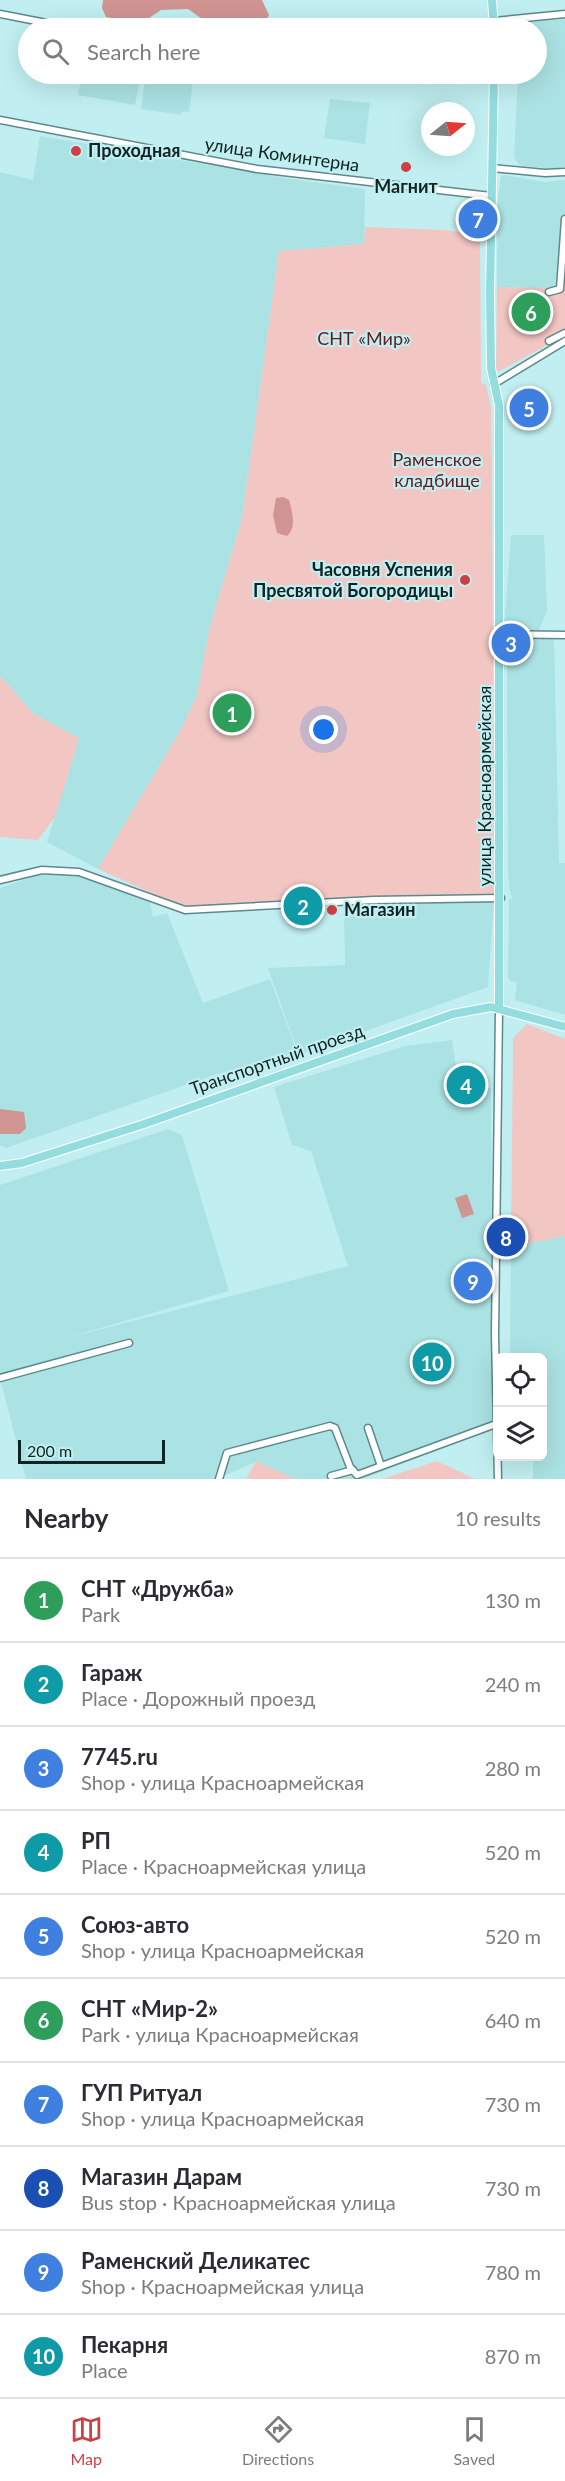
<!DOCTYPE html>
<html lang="en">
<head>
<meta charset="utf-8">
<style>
	body { margin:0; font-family:Lato,sans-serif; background:#f2f2f3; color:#2b2b33 }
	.controls { position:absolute; right:18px; bottom:18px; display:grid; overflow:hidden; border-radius:9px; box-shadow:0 6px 24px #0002 }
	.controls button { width:54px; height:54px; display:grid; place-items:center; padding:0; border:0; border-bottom:2px solid #e1e1e2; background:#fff; color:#2b2b33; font:30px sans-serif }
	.compass { position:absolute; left:421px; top:102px; width:54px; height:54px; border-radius:50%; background:#fff; box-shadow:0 6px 24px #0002; rotate:73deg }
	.scale { position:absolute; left:18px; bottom:15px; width:147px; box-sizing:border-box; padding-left:6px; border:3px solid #112323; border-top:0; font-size:16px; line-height:21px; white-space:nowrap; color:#112323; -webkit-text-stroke:4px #c1eff1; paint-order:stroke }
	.you { position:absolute; left:324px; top:730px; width:21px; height:21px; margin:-15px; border:4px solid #fff; border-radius:50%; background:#1a73e8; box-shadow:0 0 0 9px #1a73e833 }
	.badge { display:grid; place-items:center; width:39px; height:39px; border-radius:50%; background:#ce3f45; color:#fff; font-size:20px; font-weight:700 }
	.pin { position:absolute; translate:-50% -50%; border:3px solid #fff; box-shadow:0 2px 6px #0006 }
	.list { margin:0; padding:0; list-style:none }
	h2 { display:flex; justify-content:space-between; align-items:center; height:78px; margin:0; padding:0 24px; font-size:26px }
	h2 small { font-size:20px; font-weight:400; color:#7c7c81 }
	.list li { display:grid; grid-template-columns:39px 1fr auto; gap:18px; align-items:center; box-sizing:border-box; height:84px; padding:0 24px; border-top:2px solid #e1e1e2 }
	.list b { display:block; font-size:22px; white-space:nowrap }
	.list p { margin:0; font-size:20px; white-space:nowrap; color:#7c7c81 }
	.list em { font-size:20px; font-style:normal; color:#7c7c81 }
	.icon { flex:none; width:33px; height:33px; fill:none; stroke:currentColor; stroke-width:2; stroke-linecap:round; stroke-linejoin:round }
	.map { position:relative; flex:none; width:565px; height:1479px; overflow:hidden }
	.search { position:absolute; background:#fff; box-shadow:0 6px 24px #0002; left:18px; right:18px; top:18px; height:66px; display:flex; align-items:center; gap:15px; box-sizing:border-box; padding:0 21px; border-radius:33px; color:#7c7c81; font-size:22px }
	.sheet { height:918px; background:#fff }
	nav { display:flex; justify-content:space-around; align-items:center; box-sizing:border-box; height:84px; border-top:2px solid #e1e1e2; background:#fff; font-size:16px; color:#7c7c81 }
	nav a { display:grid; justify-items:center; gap:3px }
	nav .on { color:#ce3f45 }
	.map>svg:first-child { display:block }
</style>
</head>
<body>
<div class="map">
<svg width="565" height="1479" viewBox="0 0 565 1479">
	<rect width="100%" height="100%" fill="#c1eff1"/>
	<g fill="#abe2e3">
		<path d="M 565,19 L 565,167 L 552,169 L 519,165 L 514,157 L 518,74 L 536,74 L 536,28 L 520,28 L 520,23 Z"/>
		<path d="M 82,74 L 141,74 L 135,105 L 78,95 Z"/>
		<path d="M 146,74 L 194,74 L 189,112 L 183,111 L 181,115 L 141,109 Z"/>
		<path d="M 330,99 L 370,103 L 365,144 L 324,138 Z"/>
		<path d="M 40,136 L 284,178 L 365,189 L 364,244 L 279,251 L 242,518 L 209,630 L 197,696 L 180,731 L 98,869 L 47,842 L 79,738 L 34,714 L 0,676 L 0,172 L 33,180 Z"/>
		<path d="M 504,175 L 546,182 L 565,180 L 565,216 L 557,288 L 497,287 L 498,198 L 501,176 Z"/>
		<path d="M 511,535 L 544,535 L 547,611 L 538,632 L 504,631 Z"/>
		<path d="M 507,637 L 554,637 L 559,863 L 565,863 L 565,1015 L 515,1000 L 517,982 L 510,981 L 508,977 L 509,899 L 513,899 L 510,893 L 508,873 Z"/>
		<path d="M 47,872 L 97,878 L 150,901 L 153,917 L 167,913 L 203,1003 L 270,979 L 298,1054 L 217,1074 L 6,1148 L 0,1145 L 0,888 Z"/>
		<path d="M 494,901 L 488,987 L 299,1055 L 268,968 L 345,965 L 344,913 L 353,912 L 352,902 Z"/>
		<path d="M 452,1040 L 460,1092 L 491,1088 L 493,1429 L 363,1479 L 293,1479 L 256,1462 L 216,1479 L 26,1479 L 0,1378 L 0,1185 L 168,1129 L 182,1135 L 229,1291 L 66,1338 L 348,1266 L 311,1151 L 292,1145 L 274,1087 L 405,1046 Z"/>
		<path d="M 565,1236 L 565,1479 L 533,1479 L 533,1457 L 542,1456 L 542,1358 L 510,1357 L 511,1247 Z"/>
	</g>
	<g fill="#f1c6c3">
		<path d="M 565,216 L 565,335 L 496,373 L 497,287 L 557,288 L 561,218 Z"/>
		<path d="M 365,227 L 444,230 L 480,235 L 481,383 L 486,385 L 491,407 L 495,895 L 283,900 L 183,907 L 98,869 L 180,731 L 197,696 L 209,630 L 242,518 L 279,251 L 364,244 Z"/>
		<path d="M 0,676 L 34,714 L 79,738 L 55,817 L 38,840 L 0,837 Z"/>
		<path d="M 527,1024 L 565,1039 L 565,1236 L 511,1247 L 513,1038 Z"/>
		<path d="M 256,1461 L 295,1479 L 246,1479 Z"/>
		<path d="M 437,1461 L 475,1479 L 382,1479 Z"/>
	</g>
	<g fill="#d09592">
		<path d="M 103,0 L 262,0 L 269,15 L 265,23 L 205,21 L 188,9 L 161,10 L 140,24 L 106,17 L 102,8 Z"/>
		<path d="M 283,497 L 289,500 C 292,511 297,528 287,536 L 277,533 L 273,515 L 276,498 Z"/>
		<path d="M 0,1109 L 24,1112 L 26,1128 L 20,1134 L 0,1134 Z"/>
		<path d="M 467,1194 L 474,1214 L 462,1218 L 455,1198 Z"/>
	</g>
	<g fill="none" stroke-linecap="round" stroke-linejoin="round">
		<defs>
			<g id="minor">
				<path d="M 0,14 L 72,28"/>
				<path d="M 494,21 L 565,14"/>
				<path d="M 0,120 L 257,169 L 491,196"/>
				<path d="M 492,168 L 545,173 L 565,172"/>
				<path d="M 549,292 L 560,289 L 565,219"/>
				<path d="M 549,341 L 565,333"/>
				<path d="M 494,384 L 565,341"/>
				<path d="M 499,634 L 565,635"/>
				<path d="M 0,880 L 42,870 L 79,872 L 185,910 L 374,900 L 501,898"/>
				<path d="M 0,1378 L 129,1343"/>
				<path d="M 368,1428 L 381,1466"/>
				<path d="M 331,1476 L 353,1470"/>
				<path d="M 219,1479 L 227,1453 L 330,1426 L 335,1428 L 350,1467 L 357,1475 L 496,1424"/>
				<path d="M 498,1479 L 495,1334 L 499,1009"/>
			</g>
			<g id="major">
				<path d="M 492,0 L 494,28"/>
				<path d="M 494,74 L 490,293 L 491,368 L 499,405 L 499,1009"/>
				<path d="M 0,1166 L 22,1163 L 144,1124 L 453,1014 L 491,1007 L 565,1027"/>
			</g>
		</defs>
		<use href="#minor" stroke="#5d898a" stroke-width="9"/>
		<use href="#major" stroke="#fff" stroke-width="10"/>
		<use href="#minor" stroke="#fff" stroke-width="6"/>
		<use href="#major" stroke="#94dddf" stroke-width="8"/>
	</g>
	<g fill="#ce3f45" stroke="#c1eff1" stroke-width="2">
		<circle cx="76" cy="151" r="6"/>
		<circle cx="406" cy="167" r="6"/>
		<circle cx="465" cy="580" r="6"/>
		<circle cx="332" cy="910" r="6"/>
	</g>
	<g text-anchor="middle" stroke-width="4.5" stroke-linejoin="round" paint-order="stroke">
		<g font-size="18" font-weight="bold" fill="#112323" stroke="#c1eff1" text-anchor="start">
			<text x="88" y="157">Проходная</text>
			<text x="406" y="193" text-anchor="middle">Магнит</text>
			<text x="453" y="576" text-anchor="end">Часовня Успения<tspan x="453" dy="21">Пресвятой Богородицы</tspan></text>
			<text x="344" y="916">Магазин</text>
		</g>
		<g font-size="18" fill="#112323" stroke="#c1eff1">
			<text transform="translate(282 155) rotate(8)" y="6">улица Коминтерна</text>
			<text transform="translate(485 786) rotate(-90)" y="6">улица Красноармейская</text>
			<text transform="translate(277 1060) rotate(-19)" y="6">Транспортный проезд</text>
		</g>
		<g font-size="18" fill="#621c1f" stroke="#c1eff1">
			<text x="364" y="345">СНТ «Мир»</text>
			<text x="437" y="466">Раменское<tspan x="437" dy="21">кладбище</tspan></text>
		</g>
	</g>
</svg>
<div class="controls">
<button><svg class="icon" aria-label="locate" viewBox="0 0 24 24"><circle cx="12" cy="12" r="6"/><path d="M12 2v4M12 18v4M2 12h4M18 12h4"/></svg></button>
<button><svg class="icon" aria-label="layers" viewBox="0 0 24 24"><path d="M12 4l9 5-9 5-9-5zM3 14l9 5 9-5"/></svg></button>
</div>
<svg class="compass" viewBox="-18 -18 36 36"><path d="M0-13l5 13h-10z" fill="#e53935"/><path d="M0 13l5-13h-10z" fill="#7c7c81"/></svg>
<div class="scale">200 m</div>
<div class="you"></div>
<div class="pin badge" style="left:232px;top:713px;background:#2e9e5b">1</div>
<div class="pin badge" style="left:303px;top:906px;background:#0f9aa8">2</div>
<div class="pin badge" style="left:511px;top:643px;background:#3f7fe0">3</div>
<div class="pin badge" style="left:466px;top:1085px;background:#0f9aa8">4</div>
<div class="pin badge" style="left:529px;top:408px;background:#3f7fe0">5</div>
<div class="pin badge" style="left:531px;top:312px;background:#2e9e5b">6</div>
<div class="pin badge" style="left:478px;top:219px;background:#3f7fe0">7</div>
<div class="pin badge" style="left:506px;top:1237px;background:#1a4fb4">8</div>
<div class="pin badge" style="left:473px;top:1281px;background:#3f7fe0">9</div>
<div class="pin badge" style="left:432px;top:1362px;background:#0f9aa8">10</div>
<div class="search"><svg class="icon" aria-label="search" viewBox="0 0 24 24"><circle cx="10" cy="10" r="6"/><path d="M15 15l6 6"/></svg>Search here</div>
</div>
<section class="sheet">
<h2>Nearby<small>10 results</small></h2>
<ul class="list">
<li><span class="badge" style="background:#2e9e5b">1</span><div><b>СНТ «Дружба»</b><p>Park</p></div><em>130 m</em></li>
<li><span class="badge" style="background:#0f9aa8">2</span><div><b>Гараж</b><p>Place · Дорожный проезд</p></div><em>240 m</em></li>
<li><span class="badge" style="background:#3f7fe0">3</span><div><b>7745.ru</b><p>Shop · улица Красноармейская</p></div><em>280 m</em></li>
<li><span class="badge" style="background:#0f9aa8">4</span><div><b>РП</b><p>Place · Красноармейская улица</p></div><em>520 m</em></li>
<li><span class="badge" style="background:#3f7fe0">5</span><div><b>Союз-авто</b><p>Shop · улица Красноармейская</p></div><em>520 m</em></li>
<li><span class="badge" style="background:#2e9e5b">6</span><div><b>СНТ «Мир-2»</b><p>Park · улица Красноармейская</p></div><em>640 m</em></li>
<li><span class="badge" style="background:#3f7fe0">7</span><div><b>ГУП Ритуал</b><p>Shop · улица Красноармейская</p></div><em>730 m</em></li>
<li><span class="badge" style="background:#1a4fb4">8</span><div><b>Магазин Дарам</b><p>Bus stop · Красноармейская улица</p></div><em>730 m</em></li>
<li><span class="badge" style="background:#3f7fe0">9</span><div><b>Раменский Деликатес</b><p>Shop · Красноармейская улица</p></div><em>780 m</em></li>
<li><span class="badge" style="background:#0f9aa8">10</span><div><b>Пекарня</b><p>Place</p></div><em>870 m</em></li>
</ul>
</section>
<nav>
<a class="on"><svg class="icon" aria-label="map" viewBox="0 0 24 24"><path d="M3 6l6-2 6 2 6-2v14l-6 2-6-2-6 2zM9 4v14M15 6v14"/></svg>Map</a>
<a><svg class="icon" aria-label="directions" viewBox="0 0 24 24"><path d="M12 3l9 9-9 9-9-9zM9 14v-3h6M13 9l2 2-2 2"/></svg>Directions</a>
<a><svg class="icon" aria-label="saved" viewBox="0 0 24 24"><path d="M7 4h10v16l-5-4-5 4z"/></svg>Saved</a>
</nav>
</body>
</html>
